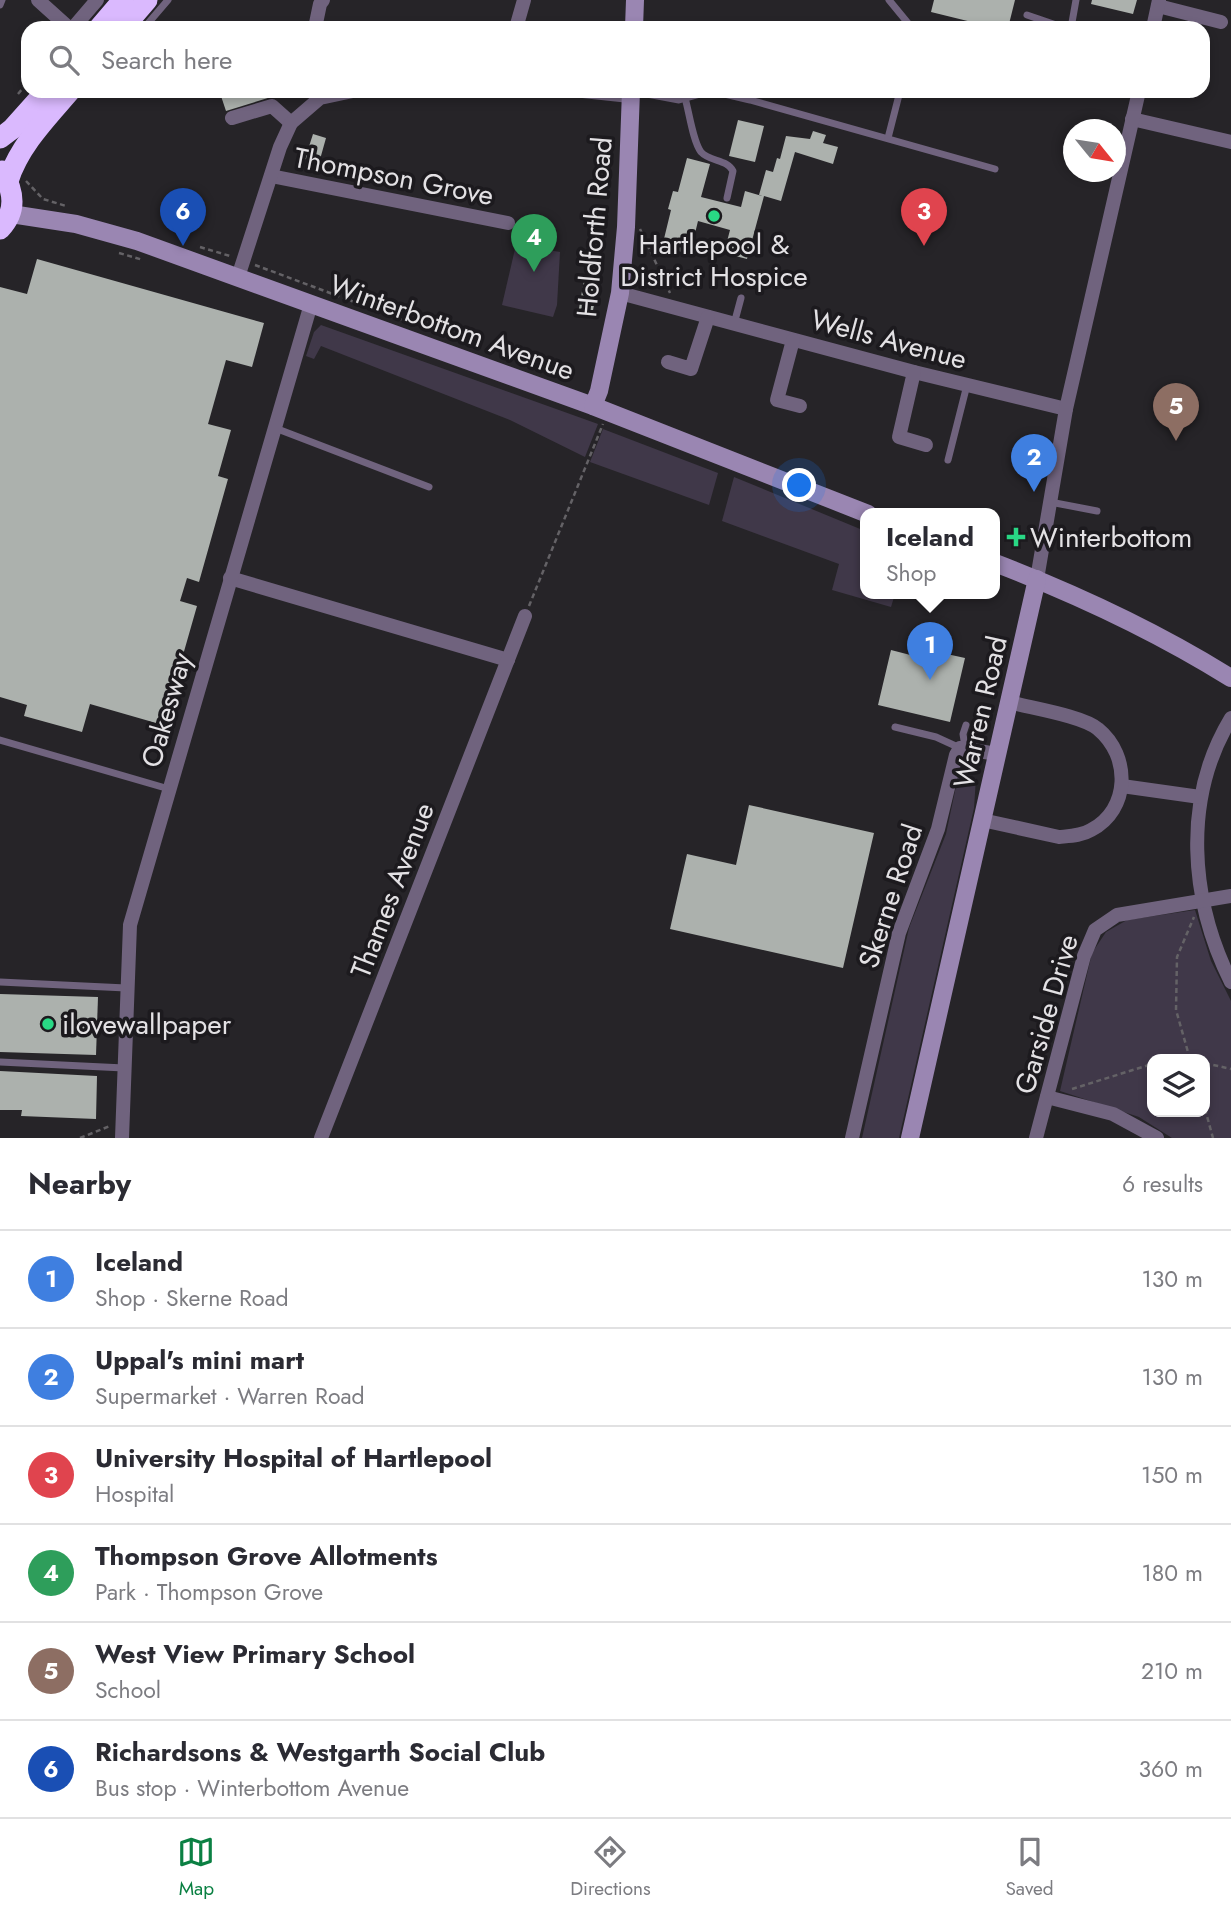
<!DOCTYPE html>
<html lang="en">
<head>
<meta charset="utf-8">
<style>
	body { margin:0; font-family:Jost,sans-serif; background:#f7f7f7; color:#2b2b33 }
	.controls { position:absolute; right:21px; bottom:21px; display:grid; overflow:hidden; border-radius:14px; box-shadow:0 4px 10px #0003 }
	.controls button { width:63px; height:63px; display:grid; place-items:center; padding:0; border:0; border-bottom:2px solid #e1e1e2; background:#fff; color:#2b2b33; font:35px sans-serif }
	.compass { position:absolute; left:1063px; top:119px; width:63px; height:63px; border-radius:50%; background:#fff; box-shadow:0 4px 10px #0003; rotate:120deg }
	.you { position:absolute; left:800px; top:486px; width:24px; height:24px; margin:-18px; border:5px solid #fff; border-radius:50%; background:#1a73e8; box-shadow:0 0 0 10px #1a73e833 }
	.badge { display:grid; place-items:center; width:46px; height:46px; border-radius:50%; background:#0b8043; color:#fff; font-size:23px; font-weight:700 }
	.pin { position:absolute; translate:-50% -58px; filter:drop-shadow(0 2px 4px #0008) }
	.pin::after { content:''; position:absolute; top:37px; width:24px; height:21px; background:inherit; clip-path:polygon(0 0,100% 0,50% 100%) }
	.popup { position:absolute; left:860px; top:508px; width:140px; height:91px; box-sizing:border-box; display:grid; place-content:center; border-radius:14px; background:#fff; filter:drop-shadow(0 2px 5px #0005); font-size:23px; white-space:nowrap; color:#7c7c81 }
	.popup b { font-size:26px; color:#2b2b33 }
	.popup::after { content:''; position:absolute; left:50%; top:100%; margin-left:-14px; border:14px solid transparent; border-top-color:#fff }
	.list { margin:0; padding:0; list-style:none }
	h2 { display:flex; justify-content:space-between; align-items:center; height:91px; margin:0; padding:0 28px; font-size:30px }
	h2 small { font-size:23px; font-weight:400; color:#7c7c81 }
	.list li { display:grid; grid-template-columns:46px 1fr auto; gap:21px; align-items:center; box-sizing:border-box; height:98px; padding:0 28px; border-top:2px solid #e1e1e2 }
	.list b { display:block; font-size:26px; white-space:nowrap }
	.list p { margin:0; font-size:23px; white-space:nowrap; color:#7c7c81 }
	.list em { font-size:23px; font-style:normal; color:#7c7c81 }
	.icon { flex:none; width:38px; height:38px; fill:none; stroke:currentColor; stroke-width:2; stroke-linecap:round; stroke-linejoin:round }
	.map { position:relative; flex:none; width:1231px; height:1138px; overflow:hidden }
	.search { position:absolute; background:#fff; box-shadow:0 4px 10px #0003; left:21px; right:21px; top:21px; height:77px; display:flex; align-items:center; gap:18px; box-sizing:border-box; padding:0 24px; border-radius:21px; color:#7c7c81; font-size:26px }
	.sheet { height:679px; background:#fff }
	nav { display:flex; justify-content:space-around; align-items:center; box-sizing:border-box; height:98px; border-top:2px solid #e1e1e2; background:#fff; font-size:19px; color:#7c7c81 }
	nav a { display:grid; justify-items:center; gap:4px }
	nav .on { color:#0b8043 }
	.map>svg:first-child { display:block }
</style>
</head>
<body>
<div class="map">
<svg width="1231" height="1138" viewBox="0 0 1231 1138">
	<rect width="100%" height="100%" fill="#262428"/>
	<g fill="#403849" fill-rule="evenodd">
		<path d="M 518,245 L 560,252 L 557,305 L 553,317 L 502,305 L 515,249 Z"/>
		<path d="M 321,325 L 598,424 L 585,457 L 510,420 L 321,346 L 314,359 L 306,356 L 314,332 Z"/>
		<path d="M 603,429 L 718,473 L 709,505 L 590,462 Z"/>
		<path d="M 734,477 L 865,531 L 865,594 L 895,594 L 891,607 L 832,590 L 839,564 L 722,521 Z"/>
		<path d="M 958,777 L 976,778 L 974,808 L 899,1138 L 862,1138 L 909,928 L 946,834 Z"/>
		<path d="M 1195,910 L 1211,961 L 1231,1001 L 1231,1138 L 1172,1138 L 1139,1117 L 1060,1091 L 1092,953 L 1106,932 L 1127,920 ZM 1152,1059 L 1205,1059 L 1205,1112 L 1152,1112 Z"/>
	</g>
	<g fill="#acb1ad">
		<path d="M 934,0 L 1015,0 L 1008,28 L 996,28 L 931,12 Z"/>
		<path d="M 1092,0 L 1137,0 L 1133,14 L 1091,4 Z"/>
		<path d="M 237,91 L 284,91 L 284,93 L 226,111 L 221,96 Z"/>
		<path d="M 738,120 L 764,126 L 755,162 L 729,156 Z"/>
		<path d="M 813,131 L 826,135 L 823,143 L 838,147 L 833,164 L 795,152 L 781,201 L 764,196 L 747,259 L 724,253 L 730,230 L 698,221 L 690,254 L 662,247 L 671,210 L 668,209 L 673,191 L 678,192 L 687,158 L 710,164 L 701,197 L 741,207 L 745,191 L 762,196 L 759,195 L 766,170 L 773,172 L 777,158 L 780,159 L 786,136 L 810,139 Z"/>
		<path d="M 313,134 L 326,138 L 319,163 L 305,159 Z"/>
		<path d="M 37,259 L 264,323 L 252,367 L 226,360 L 208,424 L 231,430 L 218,476 L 228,479 L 199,582 L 187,578 L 180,601 L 197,606 L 163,725 L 90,704 L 82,732 L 24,716 L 27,705 L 0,697 L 0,287 L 27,294 Z"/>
		<path d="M 584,280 L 598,283 L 592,316 L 578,314 Z"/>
		<path d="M 924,649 L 965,658 L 950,722 L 878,705 L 891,650 L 922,658 Z"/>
		<path d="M 749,805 L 874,833 L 843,968 L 670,929 L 687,854 L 736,865 Z"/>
		<path d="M 0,994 L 98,997 L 96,1055 L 0,1052 Z"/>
		<path d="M 0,1071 L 97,1076 L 96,1119 L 21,1116 L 22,1110 L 0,1110 Z"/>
	</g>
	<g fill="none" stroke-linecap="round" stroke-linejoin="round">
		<g stroke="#646266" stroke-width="2.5" stroke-dasharray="5 3.5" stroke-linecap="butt">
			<path d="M 18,94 L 28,82"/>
			<path d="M 26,181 L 43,199 L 66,206"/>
			<path d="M 640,229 L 670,293"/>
			<path d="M 200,247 L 230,256"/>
			<path d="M 119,253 L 143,260"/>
			<path d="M 255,265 L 416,325"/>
			<path d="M 529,606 L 603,424"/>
			<path d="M 1190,1059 L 1176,1010 L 1177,957 L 1194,917"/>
			<path d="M 1205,1063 L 1231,1069"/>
			<path d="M 1072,1089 L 1152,1064"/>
			<path d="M 1205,1109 L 1213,1138"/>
			<path d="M 80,1138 L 110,1126"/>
		</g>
		<g stroke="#70637e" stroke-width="7">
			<path d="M 889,0 L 912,28"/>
			<path d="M 0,5 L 2,0"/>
			<path d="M 1027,15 L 1065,28"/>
			<path d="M 144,28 L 168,0"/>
			<path d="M 1071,28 L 1076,0"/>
			<path d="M 631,91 L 679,100 L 711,91"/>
			<path d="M 712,91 L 750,100 L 995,169"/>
			<path d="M 685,98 C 689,111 693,142 701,152 C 710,162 727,159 733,171 L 727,198"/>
			<path d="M 888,138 L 900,91"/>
			<path d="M 734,324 L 741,298"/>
			<path d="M 275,428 L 429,487"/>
			<path d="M 948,460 L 967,385"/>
			<path d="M 1050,502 L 1097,511"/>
			<path d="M 895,727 L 936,737 L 960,748"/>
			<path d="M 0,740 L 169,789"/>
			<path d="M 965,747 L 963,734 L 966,725"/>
			<path d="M 0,982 L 126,988"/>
			<path d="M 0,1062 L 124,1068"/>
		</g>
		<g stroke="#70637e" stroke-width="14">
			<path d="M 38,0 L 69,28"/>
			<path d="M 1158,6 L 1221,22"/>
			<path d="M 73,28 L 97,0"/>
			<path d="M 315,28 L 320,4 L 323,0"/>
			<path d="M 516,28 L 524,0"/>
			<path d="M 1153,28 L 1159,0"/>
			<path d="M 583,91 L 630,96"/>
			<path d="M 232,118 L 272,106 L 291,123"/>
			<path d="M 1132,119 L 1231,142"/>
			<path d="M 271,176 L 508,223"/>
			<path d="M 238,277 L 280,147 L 291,123 L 320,98 L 353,91"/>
			<path d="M 620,293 L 914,372 L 1066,409"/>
			<path d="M 793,340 L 777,400 L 800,406"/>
			<path d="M 668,362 L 691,369 L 708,317"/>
			<path d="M 914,372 L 899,437 L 926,445"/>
			<path d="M 230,578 L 508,660"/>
			<path d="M 1037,579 L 1066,409 L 1139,91"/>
			<path d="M 1231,718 C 1182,799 1190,900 1231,982"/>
			<path d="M 1122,786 L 1200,797"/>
			<path d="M 982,820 L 1059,837 C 1070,836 1081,836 1091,830 C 1130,810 1131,756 1098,729 C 1083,716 1031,708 1009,702"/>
			<path d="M 1047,1097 L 1113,1114 L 1157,1138"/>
			<path d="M 122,1138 L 130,925 L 311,304"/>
			<path d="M 321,1138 L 525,616"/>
			<path d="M 852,1138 L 899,933 L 938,829 L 956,755 L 960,748 L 997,754"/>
			<path d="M 1036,1138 L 1084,956 L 1095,930 L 1117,915 L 1231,896"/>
		</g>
		<g stroke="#9a86b2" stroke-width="18">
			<path d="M 634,28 L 635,0"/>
			<path d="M 11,214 L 76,224 L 137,241 L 593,406 L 868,514"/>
			<path d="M 593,406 L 599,391 L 620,293 L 626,227 L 631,91"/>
			<path d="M 995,563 C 1076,594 1157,632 1231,678"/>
			<path d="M 910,1138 L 1037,579"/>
		</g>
		<g stroke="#dab9fe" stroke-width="21">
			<path d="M 99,28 L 123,0"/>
			<path d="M 123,28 L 147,0"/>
			<path d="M 0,138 L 12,129 L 46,91"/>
			<path d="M 8,181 C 19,146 46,119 70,91"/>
			<path d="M 0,229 C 17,211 14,191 2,171"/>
		</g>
	</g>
	<g fill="#29d885" stroke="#1c1a1e" stroke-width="2.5">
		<circle cx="714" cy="216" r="7"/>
		<path d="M1012.5 526.5h7v7h7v7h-7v7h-7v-7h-7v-7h7z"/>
		<circle cx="48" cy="1024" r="7"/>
	</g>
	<g text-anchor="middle" stroke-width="7" stroke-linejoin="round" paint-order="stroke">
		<g font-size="28" fill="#e3e1e4" stroke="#1c1a1e">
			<text transform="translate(394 176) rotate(11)" y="10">Thompson Grove</text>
			<text transform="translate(594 227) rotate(-85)" y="10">Holdforth Road</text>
			<text transform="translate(452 327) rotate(20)" y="10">Winterbottom Avenue</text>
			<text transform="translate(889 339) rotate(15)" y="10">Wells Avenue</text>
			<text transform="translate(166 710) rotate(-74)" y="10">Oakesway</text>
			<text transform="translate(980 712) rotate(-77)" y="10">Warren Road</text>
			<text transform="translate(392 890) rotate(-69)" y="10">Thames Avenue</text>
			<text transform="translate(890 896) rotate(-72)" y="10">Skerne Road</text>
			<text transform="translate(1046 1014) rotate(-74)" y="10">Garside Drive</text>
		</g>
		<g font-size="28" fill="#e3e1e4" stroke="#1c1a1e" text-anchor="start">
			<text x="714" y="254" text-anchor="middle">Hartlepool &amp;<tspan x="714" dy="32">District Hospice</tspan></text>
			<text x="1030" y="547">Winterbottom</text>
			<text x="62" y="1034">ilovewallpaper</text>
		</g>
	</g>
</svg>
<div class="controls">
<button><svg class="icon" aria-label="layers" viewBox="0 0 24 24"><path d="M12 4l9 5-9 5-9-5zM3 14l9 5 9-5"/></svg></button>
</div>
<svg class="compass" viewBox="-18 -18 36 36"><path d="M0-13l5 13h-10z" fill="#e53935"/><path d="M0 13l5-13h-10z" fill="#7c7c81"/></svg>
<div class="you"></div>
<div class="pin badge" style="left:930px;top:680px;background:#3f7fe0">1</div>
<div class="popup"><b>Iceland</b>Shop</div>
<div class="pin badge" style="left:1034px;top:492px;background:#3f7fe0">2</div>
<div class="pin badge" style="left:924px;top:246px;background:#e0444e">3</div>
<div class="pin badge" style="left:534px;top:272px;background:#2e9e5b">4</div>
<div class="pin badge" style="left:1176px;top:441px;background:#8d6e63">5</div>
<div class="pin badge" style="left:183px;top:246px;background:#1a4fb4">6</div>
<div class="search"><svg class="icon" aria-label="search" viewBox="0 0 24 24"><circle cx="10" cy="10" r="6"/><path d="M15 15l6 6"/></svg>Search here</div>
</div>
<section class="sheet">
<h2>Nearby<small>6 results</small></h2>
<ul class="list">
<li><span class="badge" style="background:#3f7fe0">1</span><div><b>Iceland</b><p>Shop · Skerne Road</p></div><em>130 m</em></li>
<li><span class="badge" style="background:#3f7fe0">2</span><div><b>Uppal's mini mart</b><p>Supermarket · Warren Road</p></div><em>130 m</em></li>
<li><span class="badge" style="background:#e0444e">3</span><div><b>University Hospital of Hartlepool</b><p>Hospital</p></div><em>150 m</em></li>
<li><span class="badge" style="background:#2e9e5b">4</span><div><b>Thompson Grove Allotments</b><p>Park · Thompson Grove</p></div><em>180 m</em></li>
<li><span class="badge" style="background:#8d6e63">5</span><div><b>West View Primary School</b><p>School</p></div><em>210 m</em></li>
<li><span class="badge" style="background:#1a4fb4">6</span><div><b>Richardsons &amp; Westgarth Social Club</b><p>Bus stop · Winterbottom Avenue</p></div><em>360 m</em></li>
</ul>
</section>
<nav>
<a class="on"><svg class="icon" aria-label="map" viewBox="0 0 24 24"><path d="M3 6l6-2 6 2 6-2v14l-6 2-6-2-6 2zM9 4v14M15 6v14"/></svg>Map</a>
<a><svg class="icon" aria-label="directions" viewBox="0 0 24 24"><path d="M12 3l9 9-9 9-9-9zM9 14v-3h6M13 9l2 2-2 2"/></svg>Directions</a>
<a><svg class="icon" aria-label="saved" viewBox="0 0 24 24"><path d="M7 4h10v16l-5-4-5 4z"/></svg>Saved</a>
</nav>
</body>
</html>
